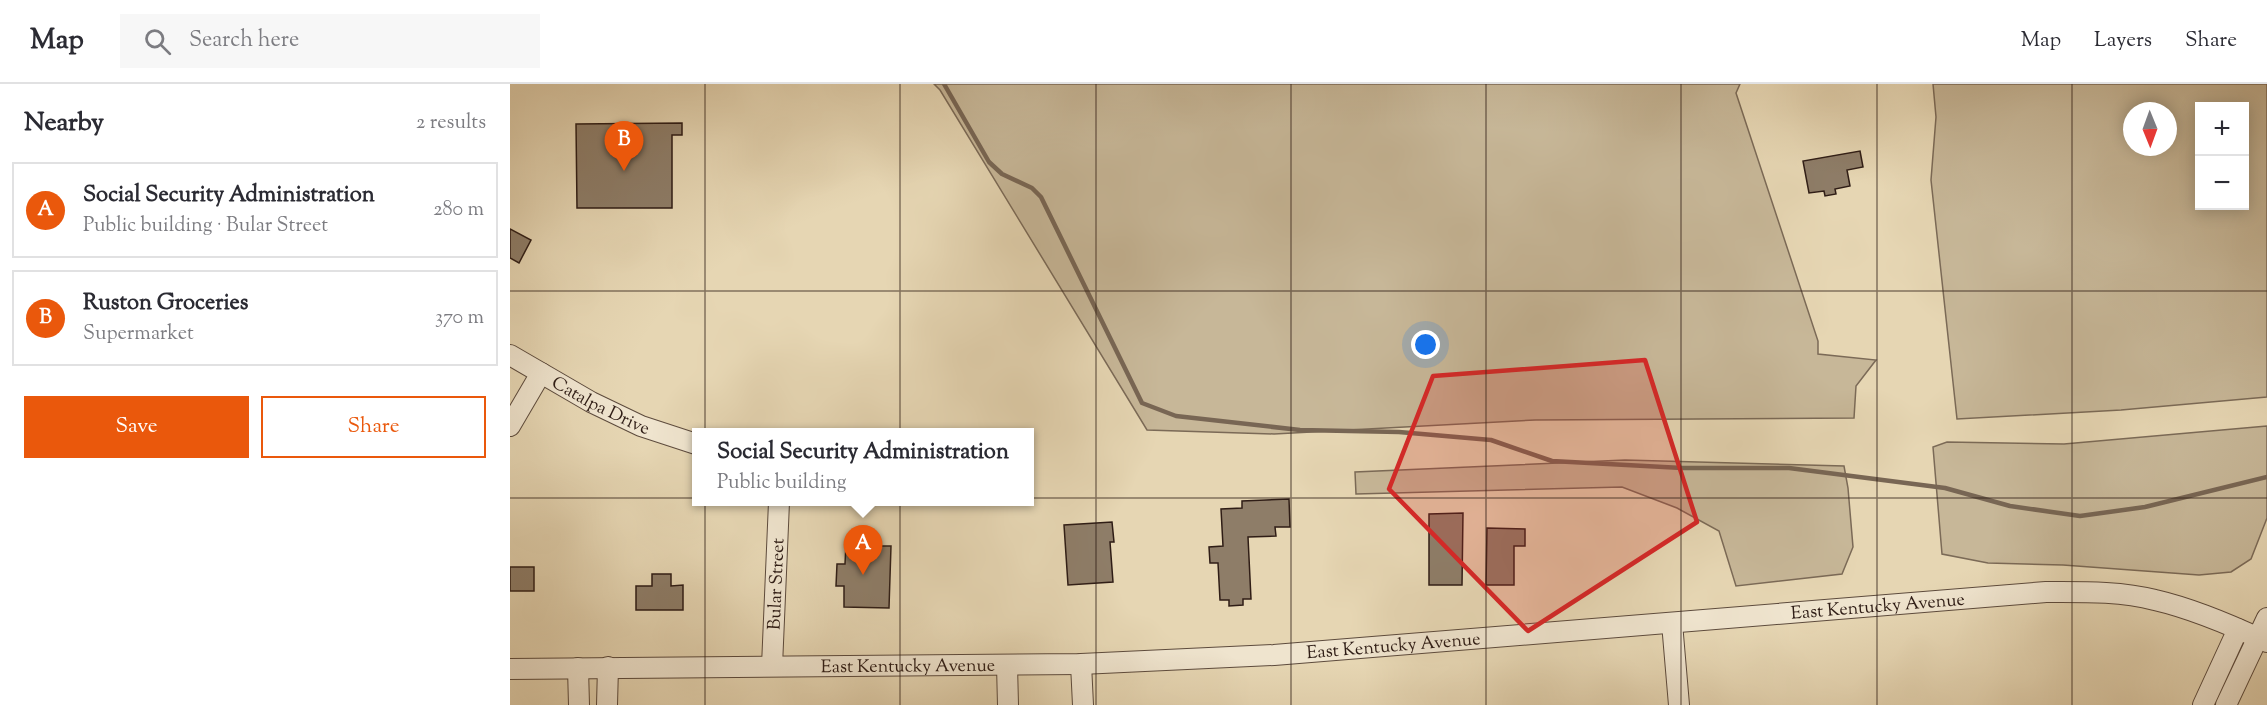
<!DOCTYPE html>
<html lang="en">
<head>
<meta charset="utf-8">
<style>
	body { margin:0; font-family:"Sorts Mill Goudy",serif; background:#f7f7f7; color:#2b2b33 }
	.controls { position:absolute; right:18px; top:18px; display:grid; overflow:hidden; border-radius:0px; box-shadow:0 3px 15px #0003 }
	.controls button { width:54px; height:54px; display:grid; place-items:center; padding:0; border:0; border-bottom:2px solid #e1e1e2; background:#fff; color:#2b2b33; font:30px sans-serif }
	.compass { position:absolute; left:1613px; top:18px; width:54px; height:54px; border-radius:50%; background:#fff; box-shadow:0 3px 15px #0003; rotate:179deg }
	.you { position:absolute; left:916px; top:261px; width:21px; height:21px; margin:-15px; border:4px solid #fff; border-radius:50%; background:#1a73e8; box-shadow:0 0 0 9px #1a73e833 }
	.badge { display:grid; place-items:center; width:39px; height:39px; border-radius:50%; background:#ea580c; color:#fff; font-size:20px; font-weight:700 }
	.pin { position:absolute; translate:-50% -50px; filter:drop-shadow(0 2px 3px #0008) }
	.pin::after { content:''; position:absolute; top:32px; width:21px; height:18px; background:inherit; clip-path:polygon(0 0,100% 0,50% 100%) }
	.popup { position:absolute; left:182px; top:344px; width:342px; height:78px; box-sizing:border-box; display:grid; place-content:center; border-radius:0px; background:#fff; filter:drop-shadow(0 2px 4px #0005); font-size:20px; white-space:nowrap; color:#7c7c81 }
	.popup b { font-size:22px; color:#2b2b33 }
	.popup::after { content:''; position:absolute; left:50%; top:100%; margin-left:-12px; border:12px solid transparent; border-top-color:#fff }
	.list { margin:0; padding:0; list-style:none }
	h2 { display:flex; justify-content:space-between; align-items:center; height:78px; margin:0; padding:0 24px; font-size:26px }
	h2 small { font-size:20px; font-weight:400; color:#7c7c81 }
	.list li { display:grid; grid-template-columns:39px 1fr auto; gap:18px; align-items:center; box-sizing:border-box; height:96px; margin:0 12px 12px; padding:0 12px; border:2px solid #e1e1e2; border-radius:0px }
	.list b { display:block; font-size:22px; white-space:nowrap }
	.list p { margin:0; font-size:20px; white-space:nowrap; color:#7c7c81 }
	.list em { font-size:20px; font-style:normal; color:#7c7c81 }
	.actions { display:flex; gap:12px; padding:18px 24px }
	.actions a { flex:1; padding:14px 0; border:2px solid #ea580c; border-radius:0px; text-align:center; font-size:21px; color:#ea580c }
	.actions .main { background:#ea580c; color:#fff }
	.icon { flex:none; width:33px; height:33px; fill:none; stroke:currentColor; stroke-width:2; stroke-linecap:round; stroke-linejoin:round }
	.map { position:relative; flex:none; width:1757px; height:621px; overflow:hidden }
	header { display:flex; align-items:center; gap:36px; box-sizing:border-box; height:84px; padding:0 30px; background:#fff; border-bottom:2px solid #e1e1e2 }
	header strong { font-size:28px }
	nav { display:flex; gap:33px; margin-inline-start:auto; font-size:21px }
	.search { width:420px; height:54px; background:#f7f7f7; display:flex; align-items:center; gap:15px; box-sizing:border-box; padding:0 21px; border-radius:0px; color:#7c7c81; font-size:22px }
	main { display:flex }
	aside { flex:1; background:#fff }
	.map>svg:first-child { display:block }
</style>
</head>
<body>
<header>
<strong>Map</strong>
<div class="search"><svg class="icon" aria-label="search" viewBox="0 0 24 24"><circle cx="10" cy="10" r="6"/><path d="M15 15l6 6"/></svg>Search here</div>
<nav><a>Map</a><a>Layers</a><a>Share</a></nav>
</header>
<main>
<aside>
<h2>Nearby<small>2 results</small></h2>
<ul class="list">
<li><span class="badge">A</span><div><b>Social Security Administration</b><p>Public building · Bular Street</p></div><em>280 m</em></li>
<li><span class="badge">B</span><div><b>Ruston Groceries</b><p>Supermarket</p></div><em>370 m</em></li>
</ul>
<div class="actions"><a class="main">Save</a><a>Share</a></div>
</aside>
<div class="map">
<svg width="1757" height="621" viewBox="0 0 1757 621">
	<rect width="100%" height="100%" fill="#e6d6b3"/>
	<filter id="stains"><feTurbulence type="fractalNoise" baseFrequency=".00333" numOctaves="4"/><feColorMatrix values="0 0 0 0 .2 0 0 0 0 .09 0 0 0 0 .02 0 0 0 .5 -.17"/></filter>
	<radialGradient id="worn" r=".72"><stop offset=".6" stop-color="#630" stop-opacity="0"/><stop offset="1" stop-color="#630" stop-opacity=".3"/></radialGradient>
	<g fill="#c7b798" stroke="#7b6a57" stroke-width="1.5" fill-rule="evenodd">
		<path d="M 424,0 L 1230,0 L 1226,9 L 1308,257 L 1308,270 L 1366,276 L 1346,302 L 1344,334 L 1025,336 L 764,350 L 637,346 L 430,6 Z"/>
		<path d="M 1423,0 L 1757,0 L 1757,313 L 1611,326 L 1447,335 L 1421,96 L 1426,33 ZM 1734,22 L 1734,122 L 1690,122 L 1690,22 ZM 1622,27 L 1658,27 L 1658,63 L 1622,63 Z"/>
		<path d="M 1757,342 L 1757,434 L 1741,475 L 1721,488 L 1689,491 L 1553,481 L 1478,479 L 1432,470 L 1423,363 L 1437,358 L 1554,360 Z"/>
		<path d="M 1115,376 L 1334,382 L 1338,404 L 1343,463 L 1332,490 L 1226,502 L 1209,447 L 1167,424 L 1112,403 L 846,410 L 845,388 Z"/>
	</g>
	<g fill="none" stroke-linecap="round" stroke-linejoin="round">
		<path stroke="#786654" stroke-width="4.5" d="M 434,0 L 479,78 L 492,90 L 522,104 L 531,113 L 632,319 L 666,332 L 790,346 L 889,348 L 981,356 L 1042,377 L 1172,384 L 1279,384 L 1435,404 L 1500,422 L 1570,432 L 1635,423 L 1757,393"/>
	</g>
	<g fill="#8e7d68" stroke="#2f1d16" stroke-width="1.5">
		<path d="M 172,39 L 172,51 L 162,51 L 162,124 L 67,124 L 66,40 Z"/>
		<path d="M 1350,67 L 1353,83 L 1337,86 L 1340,102 L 1325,105 L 1326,110 L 1315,112 L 1314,107 L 1299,109 L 1293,77 Z"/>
		<path d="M 0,145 L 21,156 L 9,179 L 0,174 Z"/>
		<path d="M 779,415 L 780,443 L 765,443 L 766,452 L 738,453 L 741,515 L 733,515 L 733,521 L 719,522 L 719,516 L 710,516 L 708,479 L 700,479 L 699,463 L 713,462 L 711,425 L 732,424 L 732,417 Z"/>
		<path d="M 953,429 L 952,501 L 919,501 L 919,430 Z"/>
		<path d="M 602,438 L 604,458 L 600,458 L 603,498 L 558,501 L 554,441 Z"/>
		<path d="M 977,444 L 1015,445 L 1015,462 L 1004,462 L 1004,501 L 976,501 Z"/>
		<path d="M 348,455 L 369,456 L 369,462 L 381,462 L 379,524 L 334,523 L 334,502 L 326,502 L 327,480 L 335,480 L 336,460 L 348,461 Z"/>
		<rect x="0" y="483" width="24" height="24"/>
		<path d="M 142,490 L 161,490 L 161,502 L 173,501 L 173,526 L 126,526 L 126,502 L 142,502 Z"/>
	</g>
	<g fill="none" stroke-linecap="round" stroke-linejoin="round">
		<defs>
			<g id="minor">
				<path id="s1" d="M 0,271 L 81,318 L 131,342 L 186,360"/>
				<path d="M 0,342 L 31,289"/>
				<path d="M 1162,539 L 1169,621"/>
				<path d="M 571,580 L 573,621"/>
				<path d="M 497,581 L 498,621"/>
				<path id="s2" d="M 262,582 L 269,418"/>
				<path d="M 68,584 L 69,621"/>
				<path id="s3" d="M 0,585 L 571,580 L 764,571 L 1536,508 C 1572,508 1610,507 1645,516 C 1684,525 1721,541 1757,558"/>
				<path d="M 97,621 L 98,583"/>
				<path d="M 1693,621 L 1728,545"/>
				<path d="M 1716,621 L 1757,534"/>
			</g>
		</defs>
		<use href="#minor" stroke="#5d4b3d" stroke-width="22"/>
		<use href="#minor" stroke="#efe4ce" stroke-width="20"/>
	</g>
	<path fill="#d62828" fill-opacity="0.2" stroke="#d62828" stroke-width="4.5" stroke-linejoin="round" d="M 1135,276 L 1187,438 L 1018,547 L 879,405 L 923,292 Z"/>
	<path fill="none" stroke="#2f1d16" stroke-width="1.5" stroke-opacity="0.55" d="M 195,0 L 195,621M 390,0 L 390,621M 586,0 L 586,621M 781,0 L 781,621M 976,0 L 976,621M 1171,0 L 1171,621M 1367,0 L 1367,621M 1562,0 L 1562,621M 0,207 L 1757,207M 0,414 L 1757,414"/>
	<g text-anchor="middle" stroke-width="5" stroke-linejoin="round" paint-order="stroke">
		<g font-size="18" fill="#2f1d16" stroke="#efe4ce">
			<text dy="6" stroke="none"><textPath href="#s1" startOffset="104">Catalpa Drive</textPath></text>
			<text dy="6" stroke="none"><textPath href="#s2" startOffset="82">Bular Street</textPath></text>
			<text dy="6" stroke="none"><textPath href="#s3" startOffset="1370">East Kentucky Avenue</textPath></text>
			<text dy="6" stroke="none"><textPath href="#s3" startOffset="884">East Kentucky Avenue</textPath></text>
			<text dy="6" stroke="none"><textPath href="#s3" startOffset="398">East Kentucky Avenue</textPath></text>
		</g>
	</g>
	<rect width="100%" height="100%" filter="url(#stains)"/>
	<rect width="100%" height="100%" fill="url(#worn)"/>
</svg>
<div class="controls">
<button>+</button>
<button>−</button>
</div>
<svg class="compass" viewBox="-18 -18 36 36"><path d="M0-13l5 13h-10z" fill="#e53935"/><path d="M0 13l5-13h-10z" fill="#7c7c81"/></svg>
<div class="you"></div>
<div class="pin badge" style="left:353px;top:491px">A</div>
<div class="popup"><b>Social Security Administration</b>Public building</div>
<div class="pin badge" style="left:114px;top:87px">B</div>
</div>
</main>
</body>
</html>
